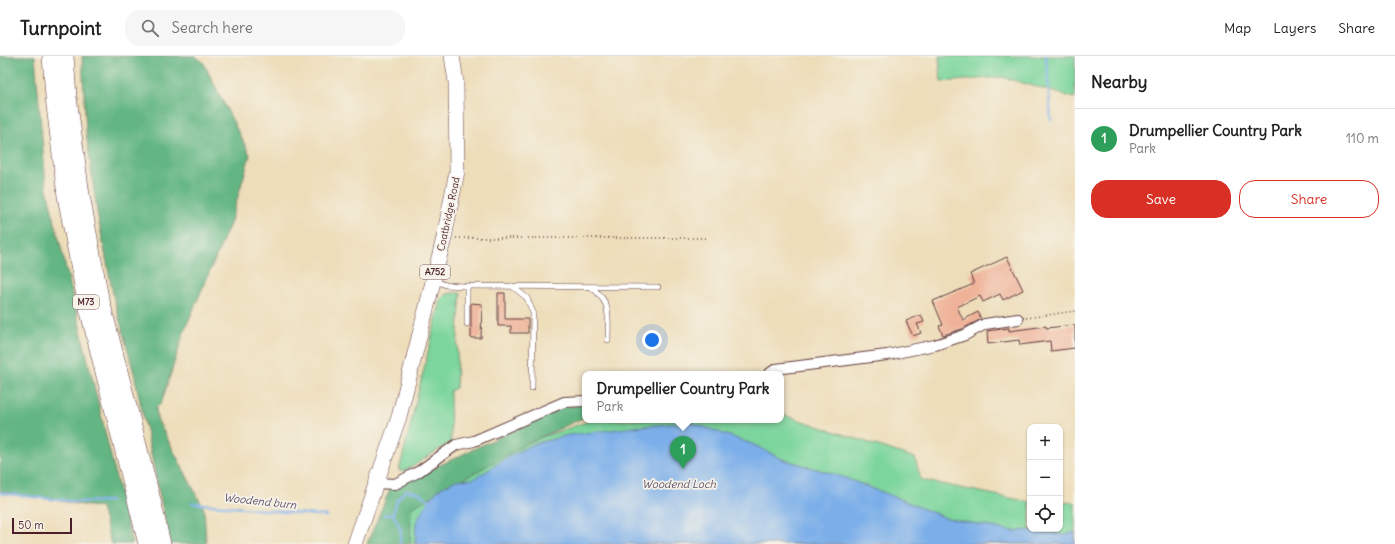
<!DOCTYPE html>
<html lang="en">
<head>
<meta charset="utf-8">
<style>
	body { margin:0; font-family:Delius,sans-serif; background:#f6f6f6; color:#222 }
	.controls { position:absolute; right:12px; bottom:12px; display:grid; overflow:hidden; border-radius:8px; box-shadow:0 1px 3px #0004 }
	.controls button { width:36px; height:36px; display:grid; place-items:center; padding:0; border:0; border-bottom:1px solid #e0e0e0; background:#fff; color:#222; font:20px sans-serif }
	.scale { position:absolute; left:12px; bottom:10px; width:60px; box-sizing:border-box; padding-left:4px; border:2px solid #4a1f2b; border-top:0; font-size:11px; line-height:14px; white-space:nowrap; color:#4a1f2b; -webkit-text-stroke:3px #f7f3e8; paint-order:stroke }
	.you { position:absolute; left:652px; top:284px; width:14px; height:14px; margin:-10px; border:3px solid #fff; border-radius:50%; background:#1a73e8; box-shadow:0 0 0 6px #1a73e833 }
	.badge { display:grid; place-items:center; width:26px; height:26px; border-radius:50%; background:#d93025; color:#fff; font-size:13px; font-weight:700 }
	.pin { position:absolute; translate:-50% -33px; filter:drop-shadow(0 1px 2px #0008) }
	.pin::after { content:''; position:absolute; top:21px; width:14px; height:12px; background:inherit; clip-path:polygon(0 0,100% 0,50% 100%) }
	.popup { position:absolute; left:582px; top:315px; width:202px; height:52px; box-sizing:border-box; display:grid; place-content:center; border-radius:8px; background:#fff; filter:drop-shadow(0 1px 3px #0005); font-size:13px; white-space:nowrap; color:#767676 }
	.popup b { font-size:15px; color:#222 }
	.popup::after { content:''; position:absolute; left:50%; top:100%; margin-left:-8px; border:8px solid transparent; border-top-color:#fff }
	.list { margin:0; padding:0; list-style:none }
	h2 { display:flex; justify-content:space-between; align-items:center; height:52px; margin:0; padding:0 16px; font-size:17px }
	h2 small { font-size:13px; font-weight:400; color:#767676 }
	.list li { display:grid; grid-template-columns:26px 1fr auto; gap:12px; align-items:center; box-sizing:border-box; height:60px; padding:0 16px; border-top:1px solid #e0e0e0 }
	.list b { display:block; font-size:15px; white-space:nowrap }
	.list p { margin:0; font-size:13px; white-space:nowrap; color:#767676 }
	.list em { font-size:13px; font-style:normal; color:#767676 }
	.actions { display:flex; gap:8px; padding:12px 16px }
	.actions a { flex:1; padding:9px 0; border:1px solid #d93025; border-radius:16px; text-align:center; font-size:14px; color:#d93025 }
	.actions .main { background:#d93025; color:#fff }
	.icon { flex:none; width:22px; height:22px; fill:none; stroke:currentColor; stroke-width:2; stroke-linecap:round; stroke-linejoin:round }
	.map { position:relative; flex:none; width:1075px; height:488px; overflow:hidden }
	header { display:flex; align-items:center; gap:24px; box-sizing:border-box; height:56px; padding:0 20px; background:#fff; border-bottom:1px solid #e0e0e0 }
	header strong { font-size:19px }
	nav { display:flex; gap:22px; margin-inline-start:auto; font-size:14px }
	.search { width:280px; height:36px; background:#f6f6f6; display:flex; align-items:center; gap:10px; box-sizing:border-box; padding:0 14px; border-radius:16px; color:#767676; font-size:15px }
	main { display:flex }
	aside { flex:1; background:#fff }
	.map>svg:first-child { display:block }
</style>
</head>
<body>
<header>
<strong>Turnpoint</strong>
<div class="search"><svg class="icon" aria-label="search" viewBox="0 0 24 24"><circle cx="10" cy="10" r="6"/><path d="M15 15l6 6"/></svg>Search here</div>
<nav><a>Map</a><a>Layers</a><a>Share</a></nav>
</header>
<main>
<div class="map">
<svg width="1075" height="488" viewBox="0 0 1075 488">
	<rect width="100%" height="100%" fill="#f7f3e8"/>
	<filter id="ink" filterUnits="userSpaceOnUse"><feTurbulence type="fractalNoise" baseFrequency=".025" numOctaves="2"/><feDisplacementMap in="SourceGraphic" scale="8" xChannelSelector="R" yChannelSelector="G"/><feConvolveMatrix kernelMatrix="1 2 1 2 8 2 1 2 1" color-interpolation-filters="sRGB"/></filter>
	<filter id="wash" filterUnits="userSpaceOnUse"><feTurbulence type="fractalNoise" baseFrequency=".012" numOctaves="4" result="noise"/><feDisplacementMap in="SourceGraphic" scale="16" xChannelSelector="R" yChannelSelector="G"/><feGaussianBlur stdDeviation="0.9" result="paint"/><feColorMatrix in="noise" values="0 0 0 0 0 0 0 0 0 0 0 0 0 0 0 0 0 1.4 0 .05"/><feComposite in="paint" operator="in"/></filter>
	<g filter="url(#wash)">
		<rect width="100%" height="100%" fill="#edddb9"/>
		<g fill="#7bd59c" stroke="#627a64">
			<path d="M 939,0 L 1075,0 L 1075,42 L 1002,21 L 941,26 Z"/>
			<path d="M 451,237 L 461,237 L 458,276 L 456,332 L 450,335 L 451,386 L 405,415 L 399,415 L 441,243 L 445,239 Z"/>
			<path d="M 781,358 L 915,402 L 921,424 L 1030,446 L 1030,473 L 1060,473 L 1060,447 L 1075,446 L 1075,488 L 379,488 L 390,433 L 592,364 L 781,364 Z"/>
		</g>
		<g fill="#64b684" stroke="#576a58">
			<path d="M 0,0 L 35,0 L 46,129 L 132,488 L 111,488 L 101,452 L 0,435 Z"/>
			<path d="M 82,0 L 195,0 L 203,6 L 250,99 L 230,168 L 185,273 L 161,348 L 156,351 L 157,363 L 204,453 L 206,488 L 170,488 L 134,317 L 114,243 L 97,156 L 86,76 Z"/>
			<path d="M 582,348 L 585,349 L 585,361 L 528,387 L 411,452 L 410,488 L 367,488 L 390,433 L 560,352 Z"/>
		</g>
		<path fill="#7cafe9" stroke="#63678a" d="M 690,366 L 752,388 L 782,403 L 840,420 L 895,441 L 946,462 L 1012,475 L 1041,474 L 1064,479 L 1075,476 L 1075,488 L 415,488 L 416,466 L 429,444 L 439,433 L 456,424 L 473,423 L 490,413 L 504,403 L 533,388 L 569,379 L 634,371 Z"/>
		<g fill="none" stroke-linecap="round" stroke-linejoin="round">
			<g stroke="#7cafe9" stroke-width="2.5">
				<path d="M 1046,0 L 1051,64"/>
				<path d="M 0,437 L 78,446 L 111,445"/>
				<path d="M 192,447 L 326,460"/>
				<path d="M 393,458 L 401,474 L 400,488"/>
				<path d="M 384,459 L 393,458 L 397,444 L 406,434 L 419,437 L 429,444"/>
			</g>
		</g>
		<g id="blocks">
			<g fill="#efb298">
				<path d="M 1007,201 L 1023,234 L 1003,244 L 1000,238 L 983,246 L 980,240 L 957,251 L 963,264 L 978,256 L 981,263 L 962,273 L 943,279 L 939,270 L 943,269 L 933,245 L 974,228 L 970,218 Z"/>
				<path d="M 498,237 L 505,237 L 505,263 L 528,263 L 528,277 L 511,277 L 511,270 L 498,270 Z"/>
				<path d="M 471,247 L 482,248 L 481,282 L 471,282 Z"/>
				<path d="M 921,259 L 924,266 L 917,268 L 921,277 L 913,280 L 906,265 Z"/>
				<path d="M 1075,269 L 1075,292 L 1051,295 L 1050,285 L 1020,289 L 1019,284 L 988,288 L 987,275 L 1009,272 L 1009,275 L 1046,270 L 1046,272 Z"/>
			</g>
		</g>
	</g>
	<g filter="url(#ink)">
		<use href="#blocks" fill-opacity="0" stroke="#623c40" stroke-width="1"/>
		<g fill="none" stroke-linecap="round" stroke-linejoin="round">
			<defs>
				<g id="service">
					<path d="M 435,225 L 446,229 L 464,230 L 658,231"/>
					<path d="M 512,230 L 527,242 L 533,257 L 532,332"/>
					<path d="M 591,231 C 612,247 608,259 608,284"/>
					<path d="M 467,268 L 467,230"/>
				</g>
				<g id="minor">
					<path d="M 769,318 L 776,313 L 887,299 L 935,289 L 965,279 L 985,268 L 1018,263"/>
					<path d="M 377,427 L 395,428 L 418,416 L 456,389 L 474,385 L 564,346 L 585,345"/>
				</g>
				<path id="primary" d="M 355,488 L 399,361 L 444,182 L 457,115 L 456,26 L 452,0"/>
				<g id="motorway">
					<path d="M 51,0 L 54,41 L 66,140 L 85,240 L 147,488"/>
					<path d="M 65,0 L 68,41 L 81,139 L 99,237 L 152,444 L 162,488"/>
				</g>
			</defs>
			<use href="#service" stroke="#623c40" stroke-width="6"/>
			<use href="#minor" stroke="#623c40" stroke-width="12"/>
			<use href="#primary" stroke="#623c40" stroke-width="16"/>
			<use href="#motorway" stroke="#623c40" stroke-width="18"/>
			<g stroke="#623c40" stroke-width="1.5" stroke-dasharray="1 3" stroke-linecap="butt">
				<path d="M 456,182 L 707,182"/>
				<path d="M 1026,262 L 1075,255"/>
			</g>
			<use href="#service" stroke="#fff" stroke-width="5"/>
			<use href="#minor" stroke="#fff" stroke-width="10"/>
			<use href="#primary" stroke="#fff" stroke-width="15"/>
			<use href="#motorway" stroke="#fff" stroke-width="17"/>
		</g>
	</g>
	<g text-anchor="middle" stroke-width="3.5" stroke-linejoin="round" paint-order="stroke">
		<g fill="#f7f3e8" stroke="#7e5f64" stroke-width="1">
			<rect x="420" y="209" width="30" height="14" rx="3"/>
			<rect x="73" y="239" width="26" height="14" rx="3"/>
		</g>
		<g font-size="9" font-weight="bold" fill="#4a1f2b">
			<text x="435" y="219">A752</text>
			<text x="86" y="249">M73</text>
		</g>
		<g font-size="10" fill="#4a1f2b" stroke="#f7f3e8">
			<text transform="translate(448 158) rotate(-78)" y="4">Coatbridge Road</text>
		</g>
		<g font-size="11" font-style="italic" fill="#5c516e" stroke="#f7f3e8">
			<text x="679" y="432">Woodend Loch</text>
			<text transform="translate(260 445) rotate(6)" y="4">Woodend burn</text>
		</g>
	</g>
</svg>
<div class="controls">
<button>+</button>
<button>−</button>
<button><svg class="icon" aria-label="locate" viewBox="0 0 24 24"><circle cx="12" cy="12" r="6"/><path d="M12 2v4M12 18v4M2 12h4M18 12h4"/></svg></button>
</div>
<div class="scale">50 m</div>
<div class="you"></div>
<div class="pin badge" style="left:683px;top:413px;background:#2e9e5b">1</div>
<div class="popup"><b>Drumpellier Country Park</b>Park</div>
</div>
<aside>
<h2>Nearby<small></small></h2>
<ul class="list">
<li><span class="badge" style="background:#2e9e5b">1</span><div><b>Drumpellier Country Park</b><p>Park</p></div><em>110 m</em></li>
</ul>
<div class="actions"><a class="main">Save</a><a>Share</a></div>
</aside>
</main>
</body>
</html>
